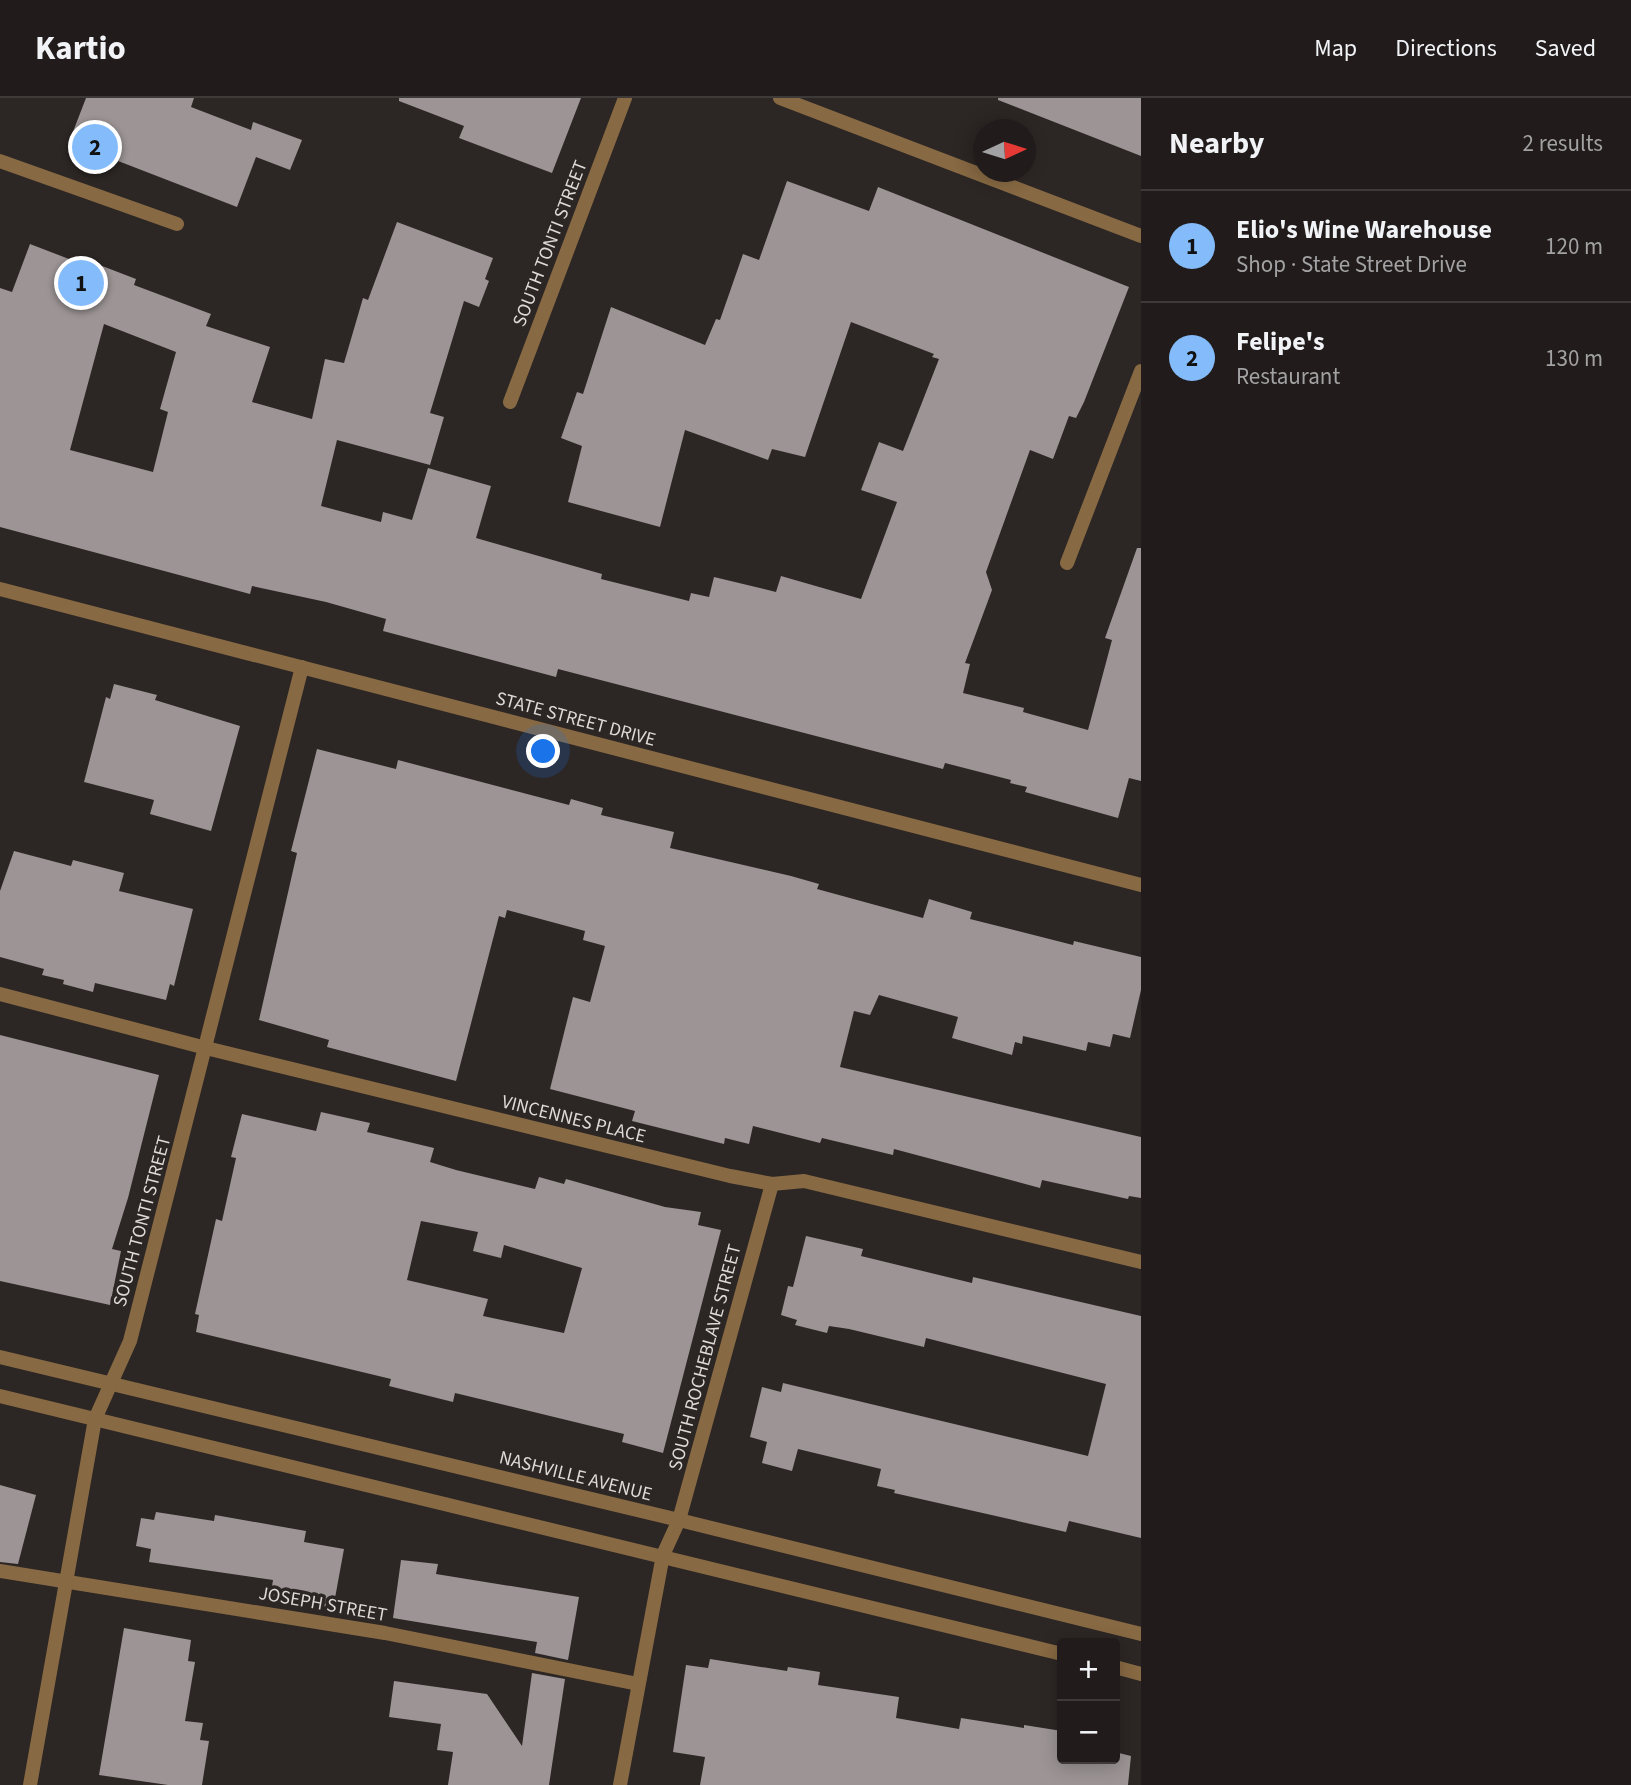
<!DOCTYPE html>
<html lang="en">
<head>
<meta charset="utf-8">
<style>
	body { margin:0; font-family:"Source Sans 3",sans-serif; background:#2d2928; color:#f1f3f6 }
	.controls { position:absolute; right:21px; bottom:21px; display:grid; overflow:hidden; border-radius:7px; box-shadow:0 4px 18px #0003 }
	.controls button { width:63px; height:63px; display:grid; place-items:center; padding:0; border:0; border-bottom:2px solid #3e3a3a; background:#211c1b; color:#f1f3f6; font:35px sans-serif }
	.compass { position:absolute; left:973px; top:21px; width:63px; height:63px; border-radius:50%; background:#211c1b; box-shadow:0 4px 18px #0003; rotate:86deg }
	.you { position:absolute; left:544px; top:654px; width:24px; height:24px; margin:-18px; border:5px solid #fff; border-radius:50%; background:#1a73e8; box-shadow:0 0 0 10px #1a73e833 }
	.badge { display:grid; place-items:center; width:46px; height:46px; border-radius:50%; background:#84bcfb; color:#111; font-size:23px; font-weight:700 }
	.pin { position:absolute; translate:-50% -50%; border:4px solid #fff; box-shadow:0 2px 7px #0006 }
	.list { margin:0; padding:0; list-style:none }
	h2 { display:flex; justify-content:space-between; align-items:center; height:91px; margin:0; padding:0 28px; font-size:30px }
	h2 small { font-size:23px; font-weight:400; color:#a2a1a3 }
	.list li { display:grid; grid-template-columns:46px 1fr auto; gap:21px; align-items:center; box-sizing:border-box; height:112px; padding:0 28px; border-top:2px solid #3e3a3a }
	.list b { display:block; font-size:26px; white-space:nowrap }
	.list p { margin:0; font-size:23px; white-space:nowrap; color:#a2a1a3 }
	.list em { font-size:23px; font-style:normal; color:#a2a1a3 }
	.map { position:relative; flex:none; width:1141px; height:1687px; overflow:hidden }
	header { display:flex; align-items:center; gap:42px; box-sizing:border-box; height:98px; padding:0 35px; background:#211c1b; border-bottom:2px solid #3e3a3a }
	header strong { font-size:33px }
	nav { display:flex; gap:38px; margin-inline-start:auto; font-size:24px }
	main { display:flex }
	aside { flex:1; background:#211c1b }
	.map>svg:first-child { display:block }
</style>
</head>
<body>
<header>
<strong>Kartio</strong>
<nav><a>Map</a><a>Directions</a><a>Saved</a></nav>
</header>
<main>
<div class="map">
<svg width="1141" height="1687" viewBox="0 0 1141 1687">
	<rect width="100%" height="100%" fill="#2c2624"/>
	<g fill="#9c9495" fill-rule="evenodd">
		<path d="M 86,0 L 194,0 L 191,9 L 251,32 L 253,24 L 302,42 L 290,72 L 256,59 L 237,109 L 69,44 Z"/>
		<path d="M 399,0 L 581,0 L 552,75 L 459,40 L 464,28 L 399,3 Z"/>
		<path d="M 998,0 L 1141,0 L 1141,58 L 998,2 Z"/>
		<path d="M 787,83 L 869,113 L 878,89 L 1129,189 L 1084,304 L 1076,320 L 1069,318 L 1053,361 L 1030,352 L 986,474 L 992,492 L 965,565 L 970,566 L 963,595 L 1024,610 L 1023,614 L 1088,632 L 1112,542 L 1105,540 L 1137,450 L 1141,450 L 1141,683 L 1129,680 L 1118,720 L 1025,694 L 1027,689 L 1010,685 L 1011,682 L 945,665 L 943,671 L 558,571 L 556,579 L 383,533 L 386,521 L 326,504 L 252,488 L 250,496 L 0,429 L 0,190 L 12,194 L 30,146 L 95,171 L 97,166 L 136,181 L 134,187 L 211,216 L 206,228 L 270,249 L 252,304 L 312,321 L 325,261 L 344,265 L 363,200 L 368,202 L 397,124 L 493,160 L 485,181 L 489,183 L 479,209 L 464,203 L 430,315 L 444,319 L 430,367 L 337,342 L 321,408 L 381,424 L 383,414 L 412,422 L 428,370 L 491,388 L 476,440 L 602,476 L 601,481 L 689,503 L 691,495 L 709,499 L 714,479 L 776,494 L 781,478 L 861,501 L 897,404 L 861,392 L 879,344 L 903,353 L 939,261 L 932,259 L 934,256 L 851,224 L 805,359 L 772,351 L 768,362 L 685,332 L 660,429 L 568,404 L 582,348 L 561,340 L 577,294 L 583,296 L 611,209 L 705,247 L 716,221 L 720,222 L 743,156 L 759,162 ZM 104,226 L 176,254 L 160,311 L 168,314 L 153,374 L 70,352 Z"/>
		<path d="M 114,586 L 157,597 L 155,602 L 240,628 L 211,733 L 150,716 L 154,702 L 84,684 L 106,599 L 110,601 Z"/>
		<path d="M 317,651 L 396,671 L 398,662 L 569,707 L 571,701 L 603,710 L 601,717 L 674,734 L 670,750 L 791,778 L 819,786 L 817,791 L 923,820 L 929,801 L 972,814 L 970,821 L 1073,847 L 1074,843 L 1141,859 L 1141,892 L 1130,940 L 1113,936 L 1110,949 L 1088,944 L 1086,953 L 1023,938 L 1022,946 L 1015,944 L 1012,957 L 952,940 L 958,919 L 879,897 L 870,917 L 854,913 L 840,969 L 1141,1039 L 1141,1100 L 1129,1098 L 1128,1101 L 1042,1082 L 1040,1090 L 894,1051 L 893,1057 L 822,1040 L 820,1045 L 753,1028 L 749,1046 L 725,1040 L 724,1046 L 632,1023 L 635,1013 L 550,991 L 573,899 L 590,904 L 605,848 L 583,842 L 585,833 L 507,812 L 505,820 L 499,818 L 456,983 L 327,949 L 329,942 L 259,922 L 297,755 L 291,753 Z"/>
		<path d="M 14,753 L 71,768 L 73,762 L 124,775 L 119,793 L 193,811 L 174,888 L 170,886 L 166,902 L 95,885 L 93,894 L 63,886 L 64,882 L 42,877 L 44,871 L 0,859 L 0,793 Z"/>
		<path d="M 0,937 L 159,977 L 128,1100 L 112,1151 L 121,1153 L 110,1207 L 0,1183 Z"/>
		<path d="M 321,1014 L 370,1025 L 367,1034 L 434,1050 L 430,1064 L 456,1072 L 535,1091 L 539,1079 L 564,1086 L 566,1081 L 665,1109 L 701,1114 L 698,1127 L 721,1132 L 663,1355 L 622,1344 L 624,1336 L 455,1295 L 453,1304 L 389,1288 L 391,1281 L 196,1234 L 199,1217 L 195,1216 L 216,1121 L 222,1123 L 236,1060 L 231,1059 L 242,1016 L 316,1033 ZM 421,1123 L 478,1134 L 473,1153 L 501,1160 L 504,1147 L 582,1170 L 564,1235 L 483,1218 L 488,1201 L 407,1182 Z"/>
		<path d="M 806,1138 L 863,1151 L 861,1158 L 972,1185 L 973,1179 L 1141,1218 L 1141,1440 L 1069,1423 L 1066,1434 L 894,1395 L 895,1392 L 877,1388 L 881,1371 L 798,1351 L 792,1373 L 762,1365 L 767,1344 L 750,1339 L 762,1289 L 781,1294 L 783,1285 L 1088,1358 L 1106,1286 L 926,1240 L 924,1249 L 849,1231 L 829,1228 L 827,1235 L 795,1227 L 797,1222 L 781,1217 L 788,1188 L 793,1189 Z"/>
		<path d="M 0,1387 L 36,1397 L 18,1466 L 0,1464 Z"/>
		<path d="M 156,1414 L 214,1423 L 215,1417 L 306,1433 L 304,1444 L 344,1451 L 333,1511 L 270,1500 L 273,1482 L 149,1464 L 151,1451 L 136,1448 L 141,1420 L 154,1422 Z"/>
		<path d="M 401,1462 L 438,1466 L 436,1476 L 579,1499 L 568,1562 L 535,1555 L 537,1544 L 393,1520 Z"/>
		<path d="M 124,1530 L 191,1542 L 188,1563 L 195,1564 L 185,1623 L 203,1625 L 200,1642 L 209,1643 L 202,1687 L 168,1687 L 99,1677 Z"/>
		<path d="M 710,1561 L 787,1573 L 788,1569 L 820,1574 L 818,1587 L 899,1599 L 896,1620 L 959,1631 L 961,1620 L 1024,1630 L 1024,1627 L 1062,1633 L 1062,1661 L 1115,1661 L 1115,1654 L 1131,1658 L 1128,1687 L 700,1687 L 705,1659 L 673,1654 L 686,1567 L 708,1570 Z"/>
		<path d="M 532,1575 L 565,1581 L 549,1687 L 448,1687 L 453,1654 L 437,1652 L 441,1626 L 389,1619 L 394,1583 L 487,1596 L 522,1648 Z"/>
	</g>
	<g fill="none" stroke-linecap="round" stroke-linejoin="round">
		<g stroke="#876943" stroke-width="14">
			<path d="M 0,63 L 177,126"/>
			<path d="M 0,1473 L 385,1535 L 638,1586"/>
		</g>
		<g stroke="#876943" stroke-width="14">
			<path d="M 780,0 L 1141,138"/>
			<path d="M 510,304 L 625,0"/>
			<path d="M 1067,465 L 1141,273"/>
			<path d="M 0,491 L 1141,787"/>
			<path d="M 0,896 L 206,950 L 730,1078 L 772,1086 L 804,1083 L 1141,1164"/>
			<path d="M 0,1259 L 679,1422 L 1141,1536"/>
			<path d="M 0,1298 L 1062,1556"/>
			<path d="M 1115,1569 L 1141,1576"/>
			<path d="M 30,1687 L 95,1321 L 130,1243 L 302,569"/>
			<path d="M 620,1687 L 663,1457 L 679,1422 L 772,1086"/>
		</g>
	</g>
	<g text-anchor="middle" stroke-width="7" stroke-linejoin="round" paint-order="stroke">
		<g font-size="19" fill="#dedad8" stroke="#2c2624">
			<text transform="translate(549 145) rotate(-69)" y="7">SOUTH TONTI STREET</text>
			<text transform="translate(576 620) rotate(15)" y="7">STATE STREET DRIVE</text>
			<text transform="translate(574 1020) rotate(14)" y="7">VINCENNES PLACE</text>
			<text transform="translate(141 1123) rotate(-75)" y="7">SOUTH TONTI STREET</text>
			<text transform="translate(704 1259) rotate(-75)" y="7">SOUTH ROCHEBLAVE STREET</text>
			<text transform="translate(576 1377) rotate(14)" y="7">NASHVILLE AVENUE</text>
			<text transform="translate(323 1505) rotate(10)" y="7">JOSEPH STREET</text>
		</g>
	</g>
</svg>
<div class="controls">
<button>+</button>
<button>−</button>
</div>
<svg class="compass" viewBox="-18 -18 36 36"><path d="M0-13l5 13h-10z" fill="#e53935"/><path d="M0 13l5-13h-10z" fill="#a2a1a3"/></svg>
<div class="you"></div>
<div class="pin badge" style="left:81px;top:185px">1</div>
<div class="pin badge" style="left:95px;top:49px">2</div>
</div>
<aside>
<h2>Nearby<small>2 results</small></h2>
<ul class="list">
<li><span class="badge">1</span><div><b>Elio's Wine Warehouse</b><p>Shop · State Street Drive</p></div><em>120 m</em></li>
<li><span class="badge">2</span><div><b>Felipe's</b><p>Restaurant</p></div><em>130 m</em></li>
</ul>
</aside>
</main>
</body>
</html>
